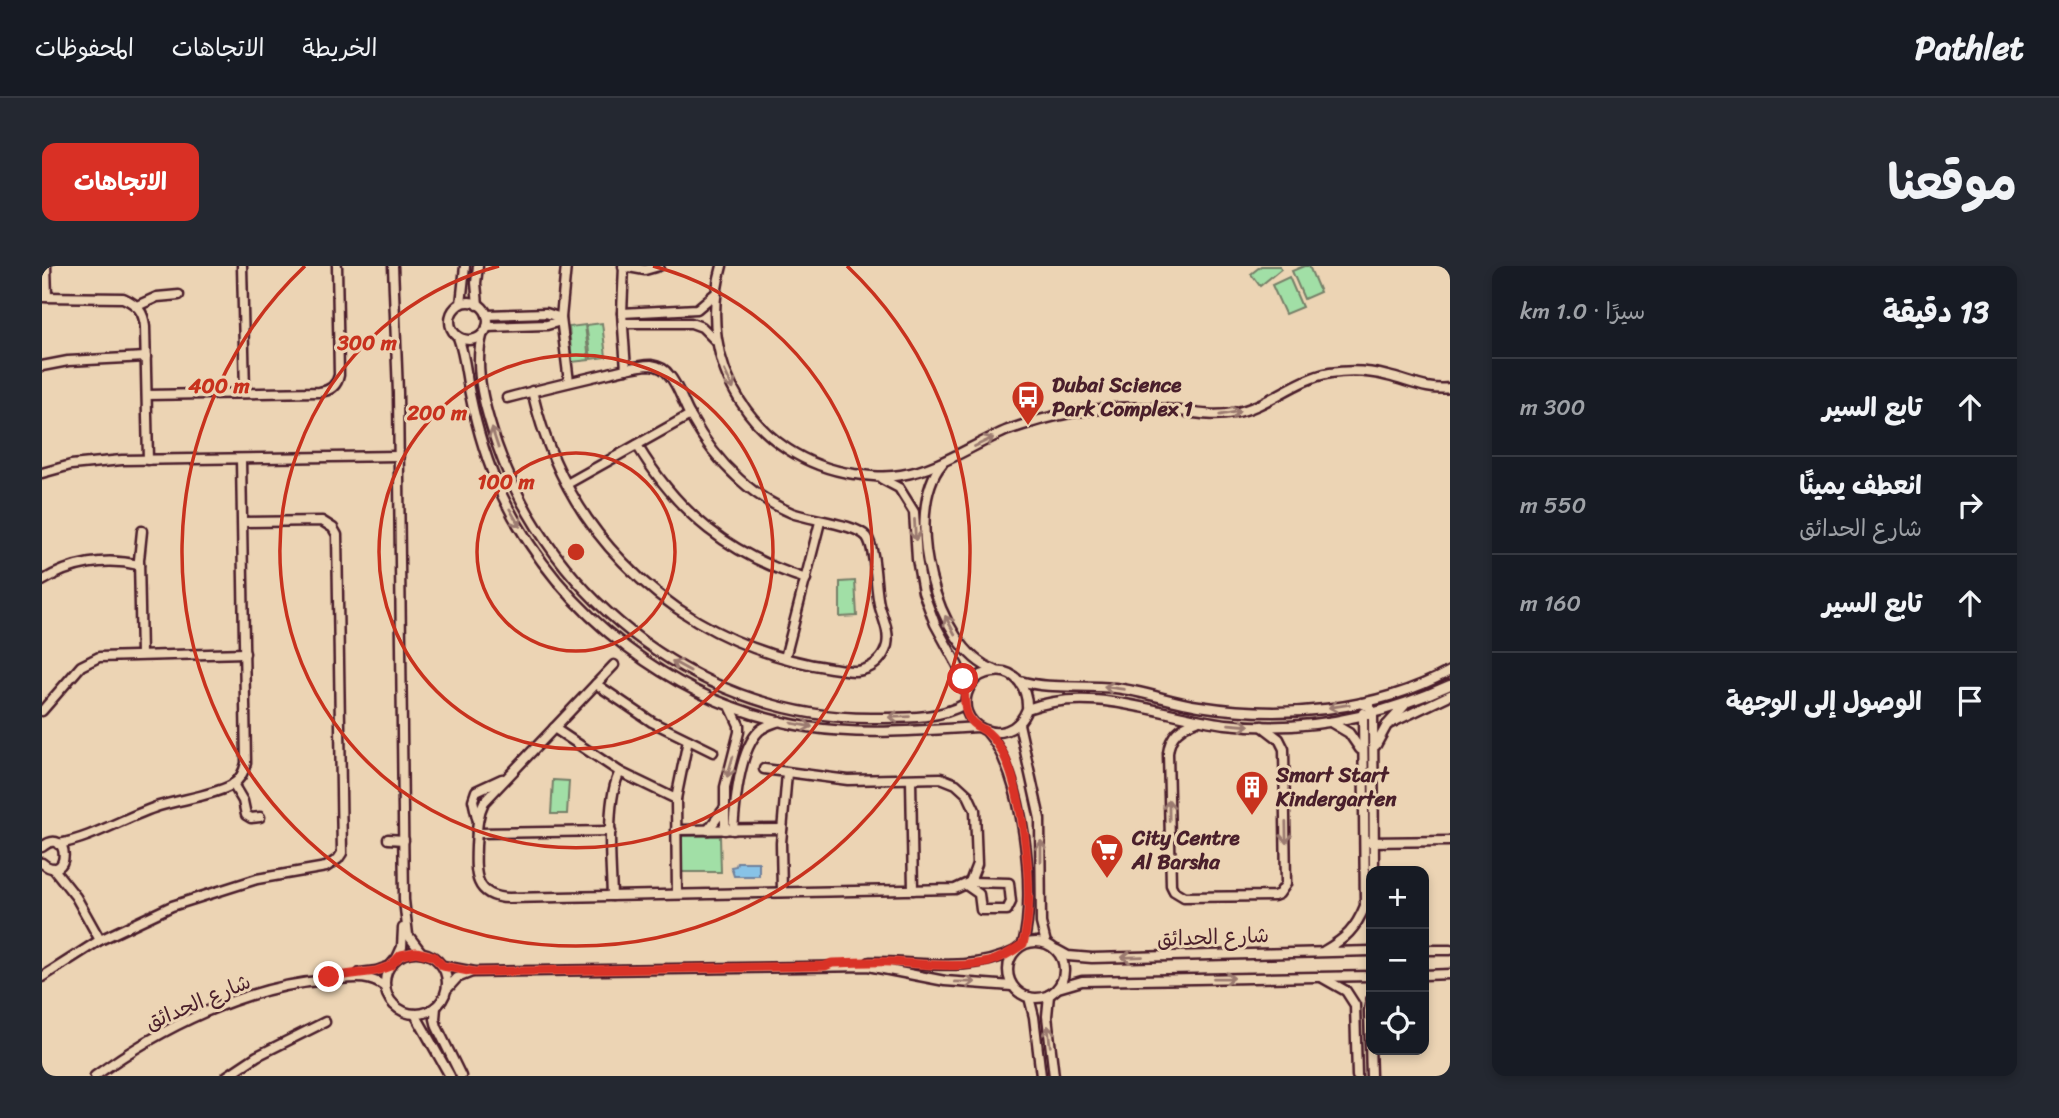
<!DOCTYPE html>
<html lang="ar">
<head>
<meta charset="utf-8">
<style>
	body { margin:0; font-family:Sriracha,"Playpen Sans Arabic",sans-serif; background:#242831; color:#f1f3f6; direction:rtl }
	.controls { position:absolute; right:21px; bottom:21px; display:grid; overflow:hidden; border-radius:14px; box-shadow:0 4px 10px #0003 }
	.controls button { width:63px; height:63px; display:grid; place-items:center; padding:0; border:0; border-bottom:2px solid #363941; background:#171b24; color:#f1f3f6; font:35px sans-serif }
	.stop { position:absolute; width:21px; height:21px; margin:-16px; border:5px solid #d93025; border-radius:50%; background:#fff }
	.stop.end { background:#d93025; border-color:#fff; box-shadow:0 2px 7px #0008 }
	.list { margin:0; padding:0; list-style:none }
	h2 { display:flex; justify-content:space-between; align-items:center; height:91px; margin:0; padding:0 28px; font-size:30px }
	h2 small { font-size:23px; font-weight:400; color:#9ea1a6 }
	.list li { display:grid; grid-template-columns:46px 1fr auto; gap:21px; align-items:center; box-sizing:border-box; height:98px; padding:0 28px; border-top:2px solid #363941 }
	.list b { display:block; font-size:26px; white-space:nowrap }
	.list p { margin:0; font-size:23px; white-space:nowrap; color:#9ea1a6 }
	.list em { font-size:23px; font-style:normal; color:#9ea1a6 }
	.icon { flex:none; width:38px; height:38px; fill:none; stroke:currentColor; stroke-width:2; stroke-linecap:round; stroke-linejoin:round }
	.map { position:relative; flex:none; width:1408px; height:810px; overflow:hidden; direction:ltr; border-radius:14px }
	header { display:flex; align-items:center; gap:42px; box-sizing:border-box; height:98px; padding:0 35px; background:#171b24; border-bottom:2px solid #363941 }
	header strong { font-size:33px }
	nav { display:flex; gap:38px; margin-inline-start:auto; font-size:24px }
	.intro { display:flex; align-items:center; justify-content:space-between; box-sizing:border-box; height:168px; padding:0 42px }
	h1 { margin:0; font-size:49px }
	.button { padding:18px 32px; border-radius:14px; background:#d93025; color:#fff; font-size:24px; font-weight:700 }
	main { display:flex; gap:42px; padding:0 42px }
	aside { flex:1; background:#171b24; border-radius:14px; box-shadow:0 4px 10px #0003 }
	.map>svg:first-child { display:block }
</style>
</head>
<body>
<header>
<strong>Pathlet</strong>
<nav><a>الخريطة</a><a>الاتجاهات</a><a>المحفوظات</a></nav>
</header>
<div class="intro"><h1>موقعنا</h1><a class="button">الاتجاهات</a></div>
<main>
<aside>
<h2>13 دقيقة<small>سيرًا · 1.0 km</small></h2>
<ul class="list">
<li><svg class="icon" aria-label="ahead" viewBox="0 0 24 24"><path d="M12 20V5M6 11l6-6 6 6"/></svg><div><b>تابع السير</b></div><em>300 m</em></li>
<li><svg class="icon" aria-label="right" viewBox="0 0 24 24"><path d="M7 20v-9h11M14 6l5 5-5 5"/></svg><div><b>انعطف يمينًا</b><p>شارع الحدائق</p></div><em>550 m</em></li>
<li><svg class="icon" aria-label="ahead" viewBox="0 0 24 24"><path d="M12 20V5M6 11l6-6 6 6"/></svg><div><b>تابع السير</b></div><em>160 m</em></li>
<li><svg class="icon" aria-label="arrive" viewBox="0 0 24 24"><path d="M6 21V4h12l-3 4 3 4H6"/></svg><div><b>الوصول إلى الوجهة</b></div></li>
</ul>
</aside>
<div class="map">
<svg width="1408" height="810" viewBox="0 0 1408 810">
	<rect width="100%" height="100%" fill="#ecd4b4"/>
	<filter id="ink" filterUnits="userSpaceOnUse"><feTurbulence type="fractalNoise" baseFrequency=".0143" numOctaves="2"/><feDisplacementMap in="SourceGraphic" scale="14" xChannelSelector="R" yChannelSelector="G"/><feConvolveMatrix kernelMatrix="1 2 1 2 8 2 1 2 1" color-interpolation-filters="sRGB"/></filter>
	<g filter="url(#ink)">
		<g fill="#a1dfa6" stroke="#767f68" stroke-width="2">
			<path d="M 1219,0 L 1238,0 L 1239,3 L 1218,20 L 1209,8 Z"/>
			<path d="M 1262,0 L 1267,0 L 1278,26 L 1262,33 L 1250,5 Z"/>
			<path d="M 1247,11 L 1260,41 L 1243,48 L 1230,19 Z"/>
			<path d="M 560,57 L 564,91 L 549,93 L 544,59 Z"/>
			<path d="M 543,59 L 547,94 L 530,96 L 527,61 Z"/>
			<path d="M 813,315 L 815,350 L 798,351 L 798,316 Z"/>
			<path d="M 511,514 L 527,515 L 525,548 L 509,548 Z"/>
			<path d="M 640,570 L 678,570 L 679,606 L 639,606 Z"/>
		</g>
		<path fill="#88c3e7" stroke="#6f819c" stroke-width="2" d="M 695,596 L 717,596 L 717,610 L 692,610 L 689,601 L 694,600 Z"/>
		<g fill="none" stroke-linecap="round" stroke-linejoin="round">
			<defs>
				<g id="minor">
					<path d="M 4,0 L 5,31"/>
					<path d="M 200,0 L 203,126"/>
					<path d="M 351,0 L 356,127 L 362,634 L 366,669 L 379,686"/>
					<path d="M 524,0 L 519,52 L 527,116"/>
					<path d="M 581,0 L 603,4 L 617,0"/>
					<path d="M 582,0 L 580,47 L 584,103"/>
					<path d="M 680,0 C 652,97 712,193 812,208 C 828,210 843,212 859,209 C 898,203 931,178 966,164 C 986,157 1007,151 1028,147 C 1059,142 1091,140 1123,143 C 1145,145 1168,152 1191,147 C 1226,141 1253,113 1288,107 C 1307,104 1328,105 1346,110 C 1367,115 1386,125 1408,122"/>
					<path d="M 0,31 L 81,32 C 95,38 102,46 103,61 L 106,194"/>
					<circle cx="427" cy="55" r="19"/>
					<path d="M 419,38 L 423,0"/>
					<path d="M 436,39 L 434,17 L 436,0"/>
					<path d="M 95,40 L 115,31 L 137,29"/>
					<path d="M 580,47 L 655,43 L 674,27"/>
					<path d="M 445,49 L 504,47 L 519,52"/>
					<path d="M 581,57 L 649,57 L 660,61 L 675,76"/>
					<path d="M 445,61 L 505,59 L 519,55"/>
					<path d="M 440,70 C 431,104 444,146 455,179 C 510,337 665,455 835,452 C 865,452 896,453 923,438"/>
					<path d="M 416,71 C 423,90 424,109 428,128 C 435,163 445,197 460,229 C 517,348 635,440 766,461 C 822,470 879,464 936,461"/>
					<path d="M 0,100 L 26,95 L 104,91"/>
					<path d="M 105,129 L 277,126 C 288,125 295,120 297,109 L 295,0"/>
					<path d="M 465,132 C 499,123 533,115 567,107 C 580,104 596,99 609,99 C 616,100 623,103 627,109 C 637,120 641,138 649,151 C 662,175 677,195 697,213 C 712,227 731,239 750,247 C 768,254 814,258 825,271 C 834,284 833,321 837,338 C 840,351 848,365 845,379 C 842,391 833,401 820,404 C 811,407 799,403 789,402 C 742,395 696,379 655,355 C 628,339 603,319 581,296 C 535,249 505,189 490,125"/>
					<path d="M 595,179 C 637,249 687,288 764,313"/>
					<path d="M 900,198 C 860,245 893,384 953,404"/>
					<path d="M 0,207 L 29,199 L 80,194 L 356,190"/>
					<path d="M 840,213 L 857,222 L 872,246 L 875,293 L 881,326 L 893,358 L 916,400 L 924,427"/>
					<path d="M 525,218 L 648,149"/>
					<path d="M 0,315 C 29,297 64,291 97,299"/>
					<path d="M 99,389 L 97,294 L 100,265"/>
					<path d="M 743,392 L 778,256"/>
					<path d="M 572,399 L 442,536 C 435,550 435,565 434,580 C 433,607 432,631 467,632 L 913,623 L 928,616 L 935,598 L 933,544 L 926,529 L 914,518 L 899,512 L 806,514 L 722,503"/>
					<path d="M 978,415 C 1009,424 1041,418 1073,422 C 1102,425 1129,436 1157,440 C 1240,453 1333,446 1408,405"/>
					<path d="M 554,418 L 610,456 L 671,486"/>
					<path d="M 1319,437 L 1328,441 L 1331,447 L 1332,605"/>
					<path d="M 985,443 C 986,423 974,402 951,406 C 941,407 933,411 929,419 C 905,459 967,489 985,443 C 1051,418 1118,450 1184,458 C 1262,467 1338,451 1408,419"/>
					<path d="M 0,445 L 39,400 L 57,391 L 203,387"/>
					<path d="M 1155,455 C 1138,461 1128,469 1126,487 L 1129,619 L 1132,625 L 1142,631 L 1232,630 L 1237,628 L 1244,618 L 1242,483 L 1237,473 L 1220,460"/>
					<path d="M 1290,457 L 1307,467 L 1318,483"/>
					<path d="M 977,458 L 998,553 L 999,657 L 1004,677"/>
					<path d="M 1345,459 L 1408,429"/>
					<path d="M 512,462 L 578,506 L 634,533"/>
					<path d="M 945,466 C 981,506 995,628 981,678"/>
					<path d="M 1334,479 L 1345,459 L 1363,439"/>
					<path d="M 869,514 L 871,624"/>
					<path d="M 191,518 L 201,535 L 204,549 L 209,552 L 218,551"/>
					<path d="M 435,552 L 431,534 L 434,525 L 460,513"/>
					<path d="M 634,564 L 740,563"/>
					<path d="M 666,564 L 682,543"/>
					<path d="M 683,564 L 683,521 L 697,466 L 697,459 L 688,440"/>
					<path d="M 691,564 C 693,537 697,485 717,465 C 722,460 730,458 737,455"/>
					<path d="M 435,567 L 569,565"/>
					<path d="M 346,573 L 362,574"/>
					<path d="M 1327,576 L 1408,575"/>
					<path d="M 16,578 C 51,572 83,551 117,540 C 140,533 169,530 190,519 C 198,514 202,506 204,497 L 199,193"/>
					<path d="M 0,581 C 29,558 29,620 0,597"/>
					<path d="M 11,602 L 34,631 L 58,674"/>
					<path d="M 924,619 L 937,628 L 939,644 L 965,644 L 969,636 L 967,617 L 928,616"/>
					<path d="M 740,626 L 739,577 L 745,507"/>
					<path d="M 635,628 L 634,533 L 646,474"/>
					<path d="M 570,630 C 569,598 563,533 578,506"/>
					<circle cx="994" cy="704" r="28"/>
					<path d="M 1015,684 L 1026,690 L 1050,692 L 1329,685"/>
					<path d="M 1382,684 L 1408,684"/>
					<path d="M 1282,685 C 1304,672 1313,664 1323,640 L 1321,447"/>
					<circle cx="374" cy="717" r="31"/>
					<path d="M 355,692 L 360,681 L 361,662"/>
					<path d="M 828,696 C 879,695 925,708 973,685"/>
					<path d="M 401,700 L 433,706 L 826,700 L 903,715 L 970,720"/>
					<path d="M 318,707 L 334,705 L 348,700"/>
					<path d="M 1382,709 L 1408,708"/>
					<path d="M 0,711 L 58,674 L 130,640 L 215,613 L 284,601 L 296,593 L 300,587 L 295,269 L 291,262 L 280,255 L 201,256"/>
					<path d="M 1281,712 L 1304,725 L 1313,739 L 1315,810"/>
					<path d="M 406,722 L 415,712 L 430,706"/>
					<path d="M 1016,722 L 1040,715 L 1329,710"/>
					<path d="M 1007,729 L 1005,750 L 1012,810"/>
					<path d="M 987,731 L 992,751 L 999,810"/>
					<path d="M 1329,734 L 1327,745 L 1329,810"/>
					<path d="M 394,741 L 393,753 L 395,761 L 419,810"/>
					<path d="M 373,748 L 408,810"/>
					<path d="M 53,810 C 120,761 203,720 286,714 C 307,713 325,707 343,721"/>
					<path d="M 185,810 L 215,790 L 283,756"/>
				</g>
			</defs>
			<use href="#minor" stroke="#4a1f2b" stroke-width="13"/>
			<use href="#minor" stroke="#ecd4b4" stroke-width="8"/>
		</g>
		<defs><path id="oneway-shaft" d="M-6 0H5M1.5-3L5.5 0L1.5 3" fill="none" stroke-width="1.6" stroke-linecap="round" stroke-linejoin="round" transform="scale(1.75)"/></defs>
		<g stroke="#9b7a70">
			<use href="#oneway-shaft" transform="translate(687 114) rotate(65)"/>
			<use href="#oneway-shaft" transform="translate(1188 147) rotate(-11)"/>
			<use href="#oneway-shaft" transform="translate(453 172) rotate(-108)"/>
			<use href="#oneway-shaft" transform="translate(942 176) rotate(-25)"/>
			<use href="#oneway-shaft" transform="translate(473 252) rotate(60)"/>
			<use href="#oneway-shaft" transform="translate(873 264) rotate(87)"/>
			<use href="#oneway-shaft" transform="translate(908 359) rotate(-118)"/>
			<use href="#oneway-shaft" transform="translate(639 400) rotate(-151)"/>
			<use href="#oneway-shaft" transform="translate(1072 422) rotate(-173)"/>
			<use href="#oneway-shaft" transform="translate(1297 440) rotate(171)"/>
			<use href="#oneway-shaft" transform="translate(857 451) rotate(178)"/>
			<use href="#oneway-shaft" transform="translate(760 459) rotate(10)"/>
			<use href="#oneway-shaft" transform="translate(1197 459) rotate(5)"/>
			<use href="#oneway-shaft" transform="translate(688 501) rotate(106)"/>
			<use href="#oneway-shaft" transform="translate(1127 544) rotate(-91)"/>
			<use href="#oneway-shaft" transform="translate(1244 567) rotate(89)"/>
			<use href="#oneway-shaft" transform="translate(999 585) rotate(-90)"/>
			<use href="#oneway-shaft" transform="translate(1090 691) rotate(178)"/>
			<use href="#oneway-shaft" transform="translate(1182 712) rotate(-1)"/>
			<use href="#oneway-shaft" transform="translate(923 716) rotate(1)"/>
			<use href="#oneway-shaft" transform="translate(1007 770) rotate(-97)"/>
		</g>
	</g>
	<g fill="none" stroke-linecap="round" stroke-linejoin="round" filter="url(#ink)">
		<path stroke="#d93025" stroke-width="9" d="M 287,711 L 334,705 L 348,700 L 359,689 L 374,686 L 391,690 L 401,700 L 432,706 L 783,700 L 790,697 C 810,697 830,695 850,696 C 881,698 917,703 947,696 C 960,692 971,685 981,678 C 994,633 982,532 962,489 C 958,481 953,473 946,467 C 941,462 934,461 929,455 C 920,443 924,427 921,413"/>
	</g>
	<g fill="none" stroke="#c8321e" stroke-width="3.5">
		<circle cx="534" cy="286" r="99"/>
		<circle cx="534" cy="286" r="197"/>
		<path d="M611 0A296 296 0 1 1 457 0"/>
		<path d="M805 0A394 394 0 1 1 263 0"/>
	</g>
	<defs>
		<symbol id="bus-pin" viewBox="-11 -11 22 30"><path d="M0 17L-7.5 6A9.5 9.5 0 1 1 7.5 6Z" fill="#c8321e" stroke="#ecd4b4"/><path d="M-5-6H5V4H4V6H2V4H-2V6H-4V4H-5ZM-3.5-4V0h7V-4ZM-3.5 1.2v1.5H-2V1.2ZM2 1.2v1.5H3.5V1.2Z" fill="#fff"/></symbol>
		<symbol id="building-pin" viewBox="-11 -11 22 30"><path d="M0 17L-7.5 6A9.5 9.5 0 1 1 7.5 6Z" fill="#c8321e" stroke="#ecd4b4"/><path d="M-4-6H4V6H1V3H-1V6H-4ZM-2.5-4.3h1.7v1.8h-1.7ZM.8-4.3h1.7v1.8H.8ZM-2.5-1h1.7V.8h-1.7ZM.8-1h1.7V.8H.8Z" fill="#fff"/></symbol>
		<symbol id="supermarket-pin" viewBox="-11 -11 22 30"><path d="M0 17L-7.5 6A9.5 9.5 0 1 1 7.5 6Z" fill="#c8321e" stroke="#ecd4b4"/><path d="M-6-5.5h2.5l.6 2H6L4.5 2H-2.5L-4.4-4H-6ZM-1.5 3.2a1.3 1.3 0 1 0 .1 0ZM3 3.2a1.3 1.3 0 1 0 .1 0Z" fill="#fff"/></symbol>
	</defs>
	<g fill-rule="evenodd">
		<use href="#bus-pin" x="967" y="112" width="38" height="52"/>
		<use href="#building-pin" x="1191" y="502" width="38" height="52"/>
		<use href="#supermarket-pin" x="1046" y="565" width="38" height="52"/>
	</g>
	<g text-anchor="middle" stroke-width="6" stroke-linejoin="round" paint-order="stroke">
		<g font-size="21" font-weight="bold" fill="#4a1f2b" stroke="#ecd4b4" text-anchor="start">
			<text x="1010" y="126">Dubai Science<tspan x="1010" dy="24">Park Complex 1</tspan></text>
			<text x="1234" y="516">Smart Start<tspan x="1234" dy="24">Kindergarten</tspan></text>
			<text x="1090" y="579">City Centre<tspan x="1090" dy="24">Al Barsha</tspan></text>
		</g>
		<g font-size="21" fill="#4a1f2b" stroke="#ecd4b4">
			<text transform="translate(1171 671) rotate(-2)" y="7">شارع الحدائق</text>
			<text transform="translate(156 736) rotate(-23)" y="7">شارع الحدائق</text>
		</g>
	</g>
	<circle cx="534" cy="286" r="10" fill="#c8321e" stroke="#ecd4b4" stroke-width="3.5"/>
	<g font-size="21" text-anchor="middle" font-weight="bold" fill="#c8321e" stroke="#ecd4b4" stroke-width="6" stroke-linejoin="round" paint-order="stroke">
		<text x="325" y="84">300 m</text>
		<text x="177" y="127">400 m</text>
		<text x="395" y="154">200 m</text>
		<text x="464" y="223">100 m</text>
	</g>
</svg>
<div class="controls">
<button>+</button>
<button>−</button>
<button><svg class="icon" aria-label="locate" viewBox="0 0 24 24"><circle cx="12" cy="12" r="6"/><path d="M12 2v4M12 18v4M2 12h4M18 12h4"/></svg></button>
</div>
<div class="stop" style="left:921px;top:413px"></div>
<div class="stop end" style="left:287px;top:711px"></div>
</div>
</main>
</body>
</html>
